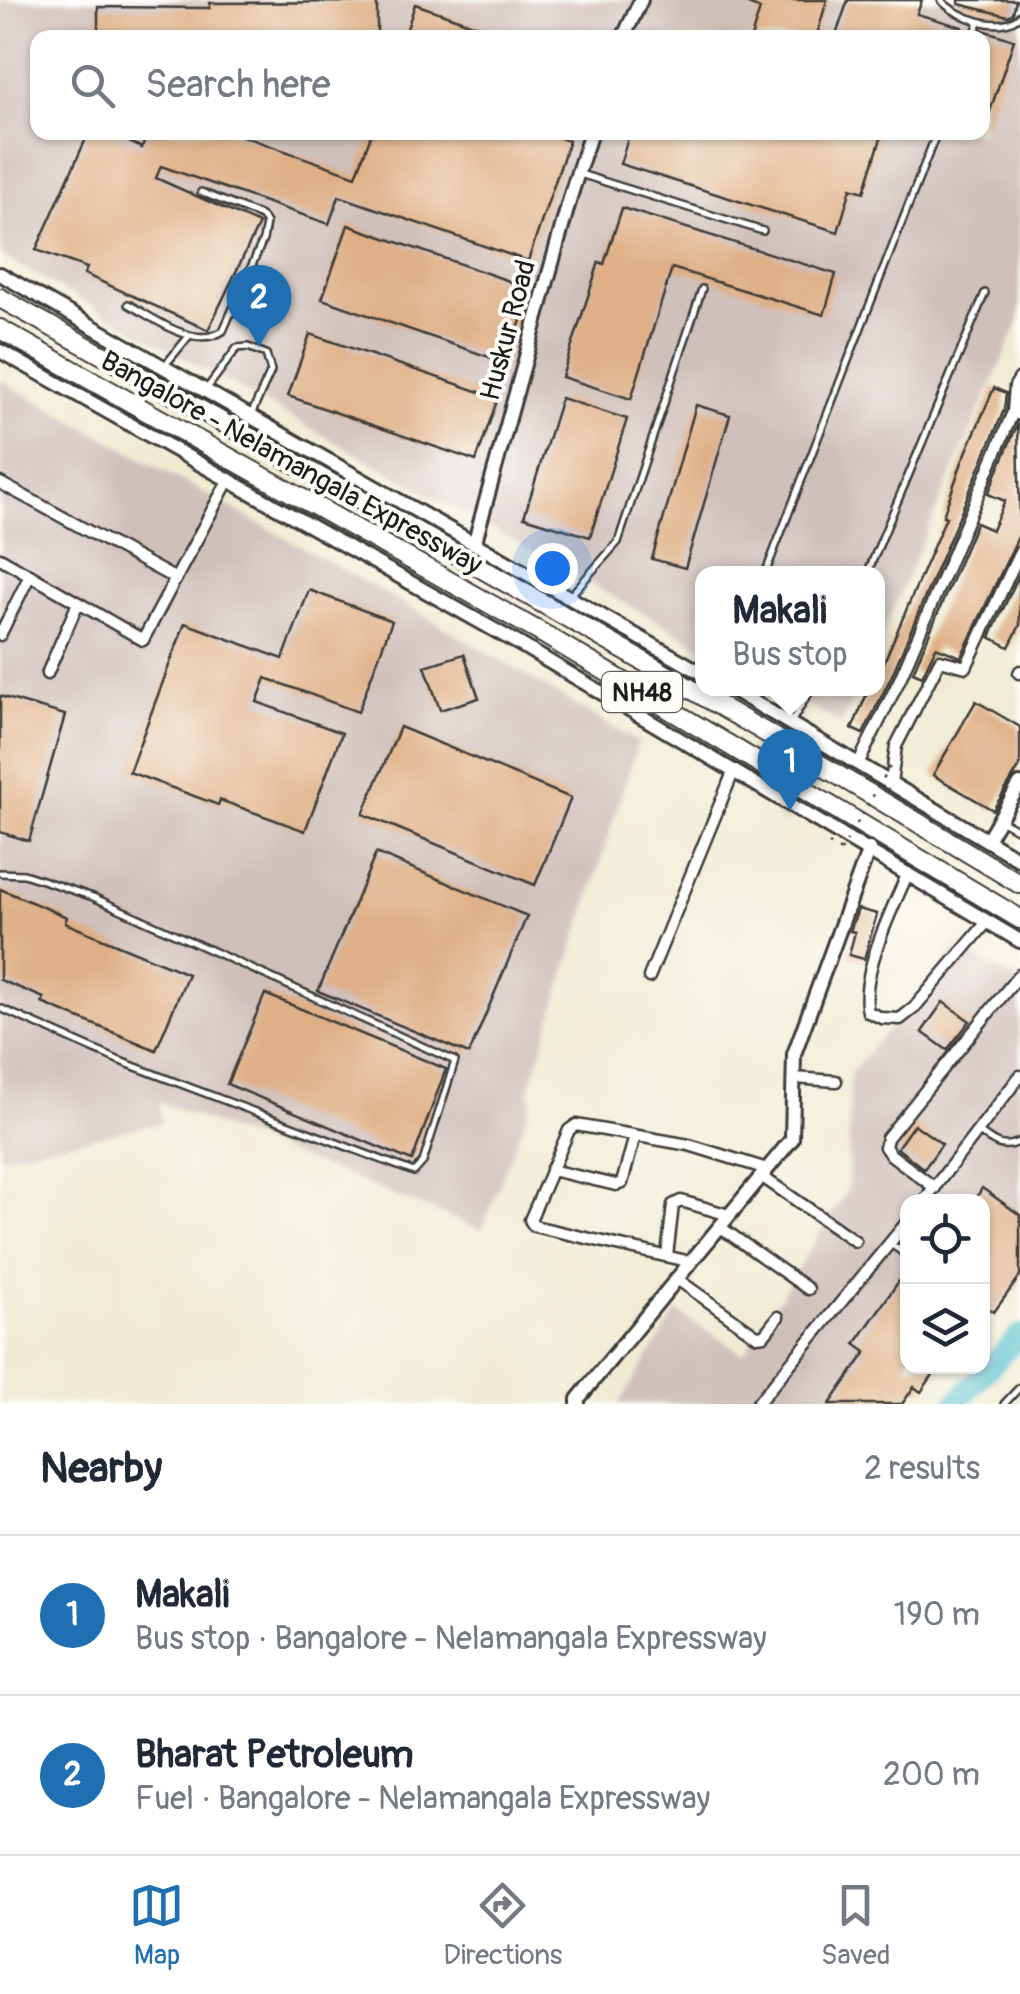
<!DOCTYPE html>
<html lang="en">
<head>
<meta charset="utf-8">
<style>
	body { margin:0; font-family:Pangolin,sans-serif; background:#f6f6f7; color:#1f2937 }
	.controls { position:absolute; right:30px; bottom:30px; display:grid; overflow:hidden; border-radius:20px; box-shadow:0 2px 8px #0004 }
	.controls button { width:90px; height:90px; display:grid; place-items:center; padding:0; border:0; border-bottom:2px solid #e0e1e3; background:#fff; color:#1f2937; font:50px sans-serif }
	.you { position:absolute; left:552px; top:568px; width:35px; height:35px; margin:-25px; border:8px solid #fff; border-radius:50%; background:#1a73e8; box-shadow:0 0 0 15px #1a73e833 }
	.badge { display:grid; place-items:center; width:65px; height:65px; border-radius:50%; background:#1f6fb2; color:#fff; font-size:32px; font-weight:700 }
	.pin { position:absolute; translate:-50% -82px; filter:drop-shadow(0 2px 5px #0008) }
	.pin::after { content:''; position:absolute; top:52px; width:35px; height:30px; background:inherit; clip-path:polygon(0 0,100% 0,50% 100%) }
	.popup { position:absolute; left:695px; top:566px; width:190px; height:130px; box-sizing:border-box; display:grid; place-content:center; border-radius:20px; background:#fff; filter:drop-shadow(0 2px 8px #0005); font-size:32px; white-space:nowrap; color:#747a83 }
	.popup b { font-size:38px; color:#1f2937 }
	.popup::after { content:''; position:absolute; left:50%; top:100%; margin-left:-20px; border:20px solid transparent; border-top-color:#fff }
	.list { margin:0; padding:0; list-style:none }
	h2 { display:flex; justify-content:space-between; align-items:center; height:130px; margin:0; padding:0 40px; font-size:42px }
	h2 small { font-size:32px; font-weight:400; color:#747a83 }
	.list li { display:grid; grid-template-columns:65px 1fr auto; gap:30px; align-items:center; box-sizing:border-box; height:160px; padding:0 40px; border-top:2px solid #e0e1e3 }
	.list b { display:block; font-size:38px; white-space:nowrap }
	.list p { margin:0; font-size:32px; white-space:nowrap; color:#747a83 }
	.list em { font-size:32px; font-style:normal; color:#747a83 }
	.icon { flex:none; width:55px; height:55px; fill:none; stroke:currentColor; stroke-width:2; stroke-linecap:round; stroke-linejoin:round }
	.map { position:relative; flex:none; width:1020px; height:1404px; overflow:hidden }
	.search { position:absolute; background:#fff; box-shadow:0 2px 8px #0004; left:30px; right:30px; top:30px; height:110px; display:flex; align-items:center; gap:25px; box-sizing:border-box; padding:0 35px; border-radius:20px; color:#747a83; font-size:38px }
	.sheet { height:450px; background:#fff }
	nav { display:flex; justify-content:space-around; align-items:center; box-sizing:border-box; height:140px; border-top:2px solid #e0e1e3; background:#fff; font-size:28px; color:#747a83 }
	nav a { display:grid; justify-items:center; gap:5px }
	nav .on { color:#1f6fb2 }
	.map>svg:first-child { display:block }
</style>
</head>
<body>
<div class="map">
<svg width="1020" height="1404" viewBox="0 0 1020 1404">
	<rect width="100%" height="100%" fill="#fdfcf7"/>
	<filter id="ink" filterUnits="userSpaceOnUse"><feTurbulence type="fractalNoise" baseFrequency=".01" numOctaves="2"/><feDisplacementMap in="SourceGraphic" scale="20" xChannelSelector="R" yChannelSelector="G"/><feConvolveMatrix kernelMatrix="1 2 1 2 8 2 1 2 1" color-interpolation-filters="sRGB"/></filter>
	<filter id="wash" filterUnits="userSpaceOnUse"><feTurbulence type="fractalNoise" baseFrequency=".0048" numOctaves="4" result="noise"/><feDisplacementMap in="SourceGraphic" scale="40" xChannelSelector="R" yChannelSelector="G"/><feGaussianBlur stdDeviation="2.25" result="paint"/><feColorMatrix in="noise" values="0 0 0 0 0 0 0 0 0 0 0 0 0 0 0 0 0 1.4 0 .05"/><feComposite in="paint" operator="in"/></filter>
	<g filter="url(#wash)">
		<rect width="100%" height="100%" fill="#efebd3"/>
		<g fill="#d0c0bc" fill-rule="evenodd">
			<path d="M 0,0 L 1020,0 L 1020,319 L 878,643 L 878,574 L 702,574 L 702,646 L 0,255 ZM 38,38 L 982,38 L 982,132 L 38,132 Z"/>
			<path d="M 0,380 L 415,610 L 638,742 L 528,1093 L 532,1100 L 482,1230 L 159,1102 L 162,1123 L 0,1156 Z"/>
			<path d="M 779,689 L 857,689 L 842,724 Z"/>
			<path d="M 957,947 L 1020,983 L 1020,1285 L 983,1323 L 982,1202 L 908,1202 L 908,1366 L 940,1367 L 903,1404 L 619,1404 L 677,1312 L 744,1354 L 848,1189 L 850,1074 Z"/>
		</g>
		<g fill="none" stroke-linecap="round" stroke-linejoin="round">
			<path stroke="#53bece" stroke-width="22" d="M 955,1404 L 1020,1335"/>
		</g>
		<g id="blocks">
			<g fill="#dfb087">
				<path d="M 739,0 L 827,0 L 816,38 L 751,38 L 760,9 Z"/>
				<path d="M 848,0 L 922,0 L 917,14 L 962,27 L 959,38 L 835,38 Z"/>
				<path d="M 959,0 L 1016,0 L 1013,13 L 1008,16 L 959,4 Z"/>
				<path d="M 377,2 L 377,38 L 98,38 L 98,7 L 210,8 L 210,3 Z"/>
				<path d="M 415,4 L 507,36 L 507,38 L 404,38 Z"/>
				<path d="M 983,30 L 1014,40 L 984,129 L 982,129 Z"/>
				<path d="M 89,132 L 108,132 L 142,148 L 147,132 L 231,132 L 356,176 L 372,132 L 544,132 L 569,141 L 528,261 L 339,196 L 329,224 L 161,166 L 156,178 L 259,224 L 208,330 L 84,274 L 87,268 L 36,250 Z"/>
				<path d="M 630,132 L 670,132 L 694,140 L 696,132 L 883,132 L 864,192 L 851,188 L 838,232 L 620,164 Z"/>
				<path d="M 622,208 L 836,274 L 824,315 L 672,268 L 631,399 L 562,377 L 599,262 L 604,264 Z"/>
				<path d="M 348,225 L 532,289 L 506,363 L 322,299 Z"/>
				<path d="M 310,334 L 498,398 L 476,461 L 288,396 Z"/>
				<path d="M 994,388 L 1006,393 L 1004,410 L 892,675 L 863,734 L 852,729 L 866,696 L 872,688 L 878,688 L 878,676 L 946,517 L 943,516 L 962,462 Z"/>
				<path d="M 561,398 L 627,419 L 590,537 L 524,517 Z"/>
				<path d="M 696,405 L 730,415 L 685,568 L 652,559 Z"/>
				<path d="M 1018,423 L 1020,533 L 961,657 L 936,647 L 922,676 L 913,672 L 976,523 L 992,530 L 1005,501 L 988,494 Z"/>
				<path d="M 1019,575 L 1020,625 L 1009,647 L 990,637 Z"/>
				<path d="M 309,590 L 392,621 L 358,712 L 266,678 L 257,702 L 342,733 L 305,831 L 220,800 L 218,805 L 129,772 L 185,623 L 283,659 Z"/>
				<path d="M 464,654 L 479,698 L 440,710 L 425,666 Z"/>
				<path d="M 0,696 L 65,715 L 29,841 L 0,832 Z"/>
				<path d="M 976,701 L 1020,727 L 1020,766 L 993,810 L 933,775 Z"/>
				<path d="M 400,727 L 571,798 L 535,885 L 363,814 Z"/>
				<path d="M 376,853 L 527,916 L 469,1054 L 318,991 Z"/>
				<path d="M 0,889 L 67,917 L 65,923 L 188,974 L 156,1050 L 42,1003 L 44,998 L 0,980 Z"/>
				<path d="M 858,909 L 877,914 L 864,959 L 849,955 L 855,932 L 850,931 Z"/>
				<path d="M 265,994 L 446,1069 L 412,1161 L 227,1084 Z"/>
				<path d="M 943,1002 L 970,1021 L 947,1050 L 922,1032 Z"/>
				<path d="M 914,1124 L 942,1144 L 924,1169 L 897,1148 Z"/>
				<path d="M 982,1188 L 1020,1215 L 1020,1276 L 994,1312 L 982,1304 L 982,1202 L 974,1202 Z"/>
				<path d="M 899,1281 L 908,1287 L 908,1366 L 939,1366 L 921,1392 L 914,1387 L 902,1404 L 830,1404 L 866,1352 L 855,1344 Z"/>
			</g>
		</g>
	</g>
	<g filter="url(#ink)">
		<use href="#blocks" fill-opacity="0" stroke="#3c3b37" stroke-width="2.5"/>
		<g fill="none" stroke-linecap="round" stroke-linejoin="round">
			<defs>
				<g id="service">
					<path d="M 941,0 C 955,17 1003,35 1020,15"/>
					<path d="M 973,38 L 979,22"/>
					<path d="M 580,174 L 763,231"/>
					<path d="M 128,304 C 154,318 194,350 223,331 L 263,240 L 266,223 L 261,216 L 201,192"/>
					<path d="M 166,364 L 189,336"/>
					<path d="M 208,387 L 237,348 L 248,347 L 266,354 L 271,371 L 251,415"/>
					<path d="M 765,574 L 937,132"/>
					<path d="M 867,574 L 985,293"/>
					<path d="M 570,596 L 618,542 L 702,289"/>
					<path d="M 792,721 L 812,688"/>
					<path d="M 1002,821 L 1020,831"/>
					<path d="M 0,873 L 24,874 L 93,897 L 455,1061 L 423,1162 L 414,1172 L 120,1061 L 0,1008"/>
					<path d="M 978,1131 C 992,1142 1003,1151 1020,1141"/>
					<path d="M 892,1245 L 908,1256"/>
					<path d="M 1004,1404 L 1020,1387"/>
				</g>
				<g id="minor">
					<path d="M 1020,378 L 1015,386 L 1013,412 L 1020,415"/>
					<path d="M 0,483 L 176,579"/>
					<path d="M 0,558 L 143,640 L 229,479"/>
					<path d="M 0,635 L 30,575"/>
					<path d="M 1019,673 L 1020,671"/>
					<path d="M 47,674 L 78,603"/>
					<path d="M 858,764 L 900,679 L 1013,412"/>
					<path d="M 891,783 L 896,746 L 940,660 L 966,667 L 1020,552"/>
					<path d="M 908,873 C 893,907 859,975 868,1012 L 882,1018 L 900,1019 L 914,1008 L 988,921"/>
					<path d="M 649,977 L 734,770"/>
					<path d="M 794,1078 L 836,1081"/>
					<path d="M 551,1170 L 616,1185 L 622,1183 L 635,1136"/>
					<path d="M 761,1176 L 855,1241"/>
					<path d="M 935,1188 L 890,1154 L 885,1147 L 887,1138 L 1020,974"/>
					<path d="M 923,1202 L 1020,1076"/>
					<path d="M 720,1227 L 808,1289"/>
					<path d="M 667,1256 L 673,1205 L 681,1201 L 729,1215"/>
					<path d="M 691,1262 L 534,1226 L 530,1220 L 569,1130 L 576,1125 L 689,1145 L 767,1169"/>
					<path d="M 677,1279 L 757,1336 L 764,1335 L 778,1317"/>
					<path d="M 757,1404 L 908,1221"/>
				</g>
				<g id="tertiary">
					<path d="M 623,38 L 641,0"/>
					<path d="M 0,274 L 702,673"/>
					<path d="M 0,351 L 521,645 L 1020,941"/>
					<path d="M 475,541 L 572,191 L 591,132"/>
					<path d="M 730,688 L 1020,860"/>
					<path d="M 987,840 L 1020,784"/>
					<path d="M 578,1404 L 578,1399 L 792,1139 L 794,1054 L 869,849"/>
				</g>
				<g id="motorway">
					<path d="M 0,298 C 343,489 685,681 1020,884"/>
					<path d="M 0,329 L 547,636 L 1020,919"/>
				</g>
			</defs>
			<use href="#service" stroke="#3c3b37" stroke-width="10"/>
			<use href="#minor" stroke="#3c3b37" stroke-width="15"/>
			<use href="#tertiary" stroke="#3c3b37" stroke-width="18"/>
			<use href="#motorway" stroke="#3c3b37" stroke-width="22"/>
			<path stroke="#3c3b37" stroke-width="2.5" stroke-dasharray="2.5 8" stroke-linecap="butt" d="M 829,844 L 841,851"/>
			<use href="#service" stroke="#fff" stroke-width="5"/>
			<use href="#minor" stroke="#fff" stroke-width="10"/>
			<use href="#tertiary" stroke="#fff" stroke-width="12"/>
			<use href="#motorway" stroke="#fff" stroke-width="18"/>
			<path stroke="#3c3b37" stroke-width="2.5" stroke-dasharray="2.5 8" stroke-linecap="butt" d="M 841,851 L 891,765"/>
		</g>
	</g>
	<g text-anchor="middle" stroke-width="8" stroke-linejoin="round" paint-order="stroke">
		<rect fill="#fdfcf7" stroke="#605f5e" stroke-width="2.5" x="602" y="672" width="80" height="40" rx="8"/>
		<g font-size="25" font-weight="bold" fill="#1c1c1c">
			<text x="642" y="701">NH48</text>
		</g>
		<g font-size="28" fill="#1c1c1c" stroke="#fdfcf7">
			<text transform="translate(507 330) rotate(-75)" y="10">Huskur Road</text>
			<text transform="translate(292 462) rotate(29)" y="10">Bangalore - Nelamangala Expressway</text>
		</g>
	</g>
</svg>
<div class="controls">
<button><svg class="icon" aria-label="locate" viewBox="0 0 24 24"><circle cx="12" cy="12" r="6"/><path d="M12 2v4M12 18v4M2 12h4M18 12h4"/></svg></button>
<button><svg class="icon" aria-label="layers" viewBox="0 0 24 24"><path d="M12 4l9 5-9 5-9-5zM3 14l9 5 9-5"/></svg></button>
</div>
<div class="you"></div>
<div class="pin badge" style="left:790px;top:811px">1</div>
<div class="popup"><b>Makali</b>Bus stop</div>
<div class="pin badge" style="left:259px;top:347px">2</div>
<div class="search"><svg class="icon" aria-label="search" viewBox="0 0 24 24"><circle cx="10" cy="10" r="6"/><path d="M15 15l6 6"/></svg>Search here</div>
</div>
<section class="sheet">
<h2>Nearby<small>2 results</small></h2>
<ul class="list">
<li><span class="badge">1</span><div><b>Makali</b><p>Bus stop · Bangalore - Nelamangala Expressway</p></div><em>190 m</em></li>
<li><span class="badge">2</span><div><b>Bharat Petroleum</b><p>Fuel · Bangalore - Nelamangala Expressway</p></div><em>200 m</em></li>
</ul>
</section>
<nav>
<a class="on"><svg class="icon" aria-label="map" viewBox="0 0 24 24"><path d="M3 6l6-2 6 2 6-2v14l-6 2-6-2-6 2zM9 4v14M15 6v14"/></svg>Map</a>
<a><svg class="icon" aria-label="directions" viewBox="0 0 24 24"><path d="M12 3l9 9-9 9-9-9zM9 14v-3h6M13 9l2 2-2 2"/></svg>Directions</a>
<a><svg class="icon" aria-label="saved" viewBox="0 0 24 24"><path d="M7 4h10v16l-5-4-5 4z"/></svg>Saved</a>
</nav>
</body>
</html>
